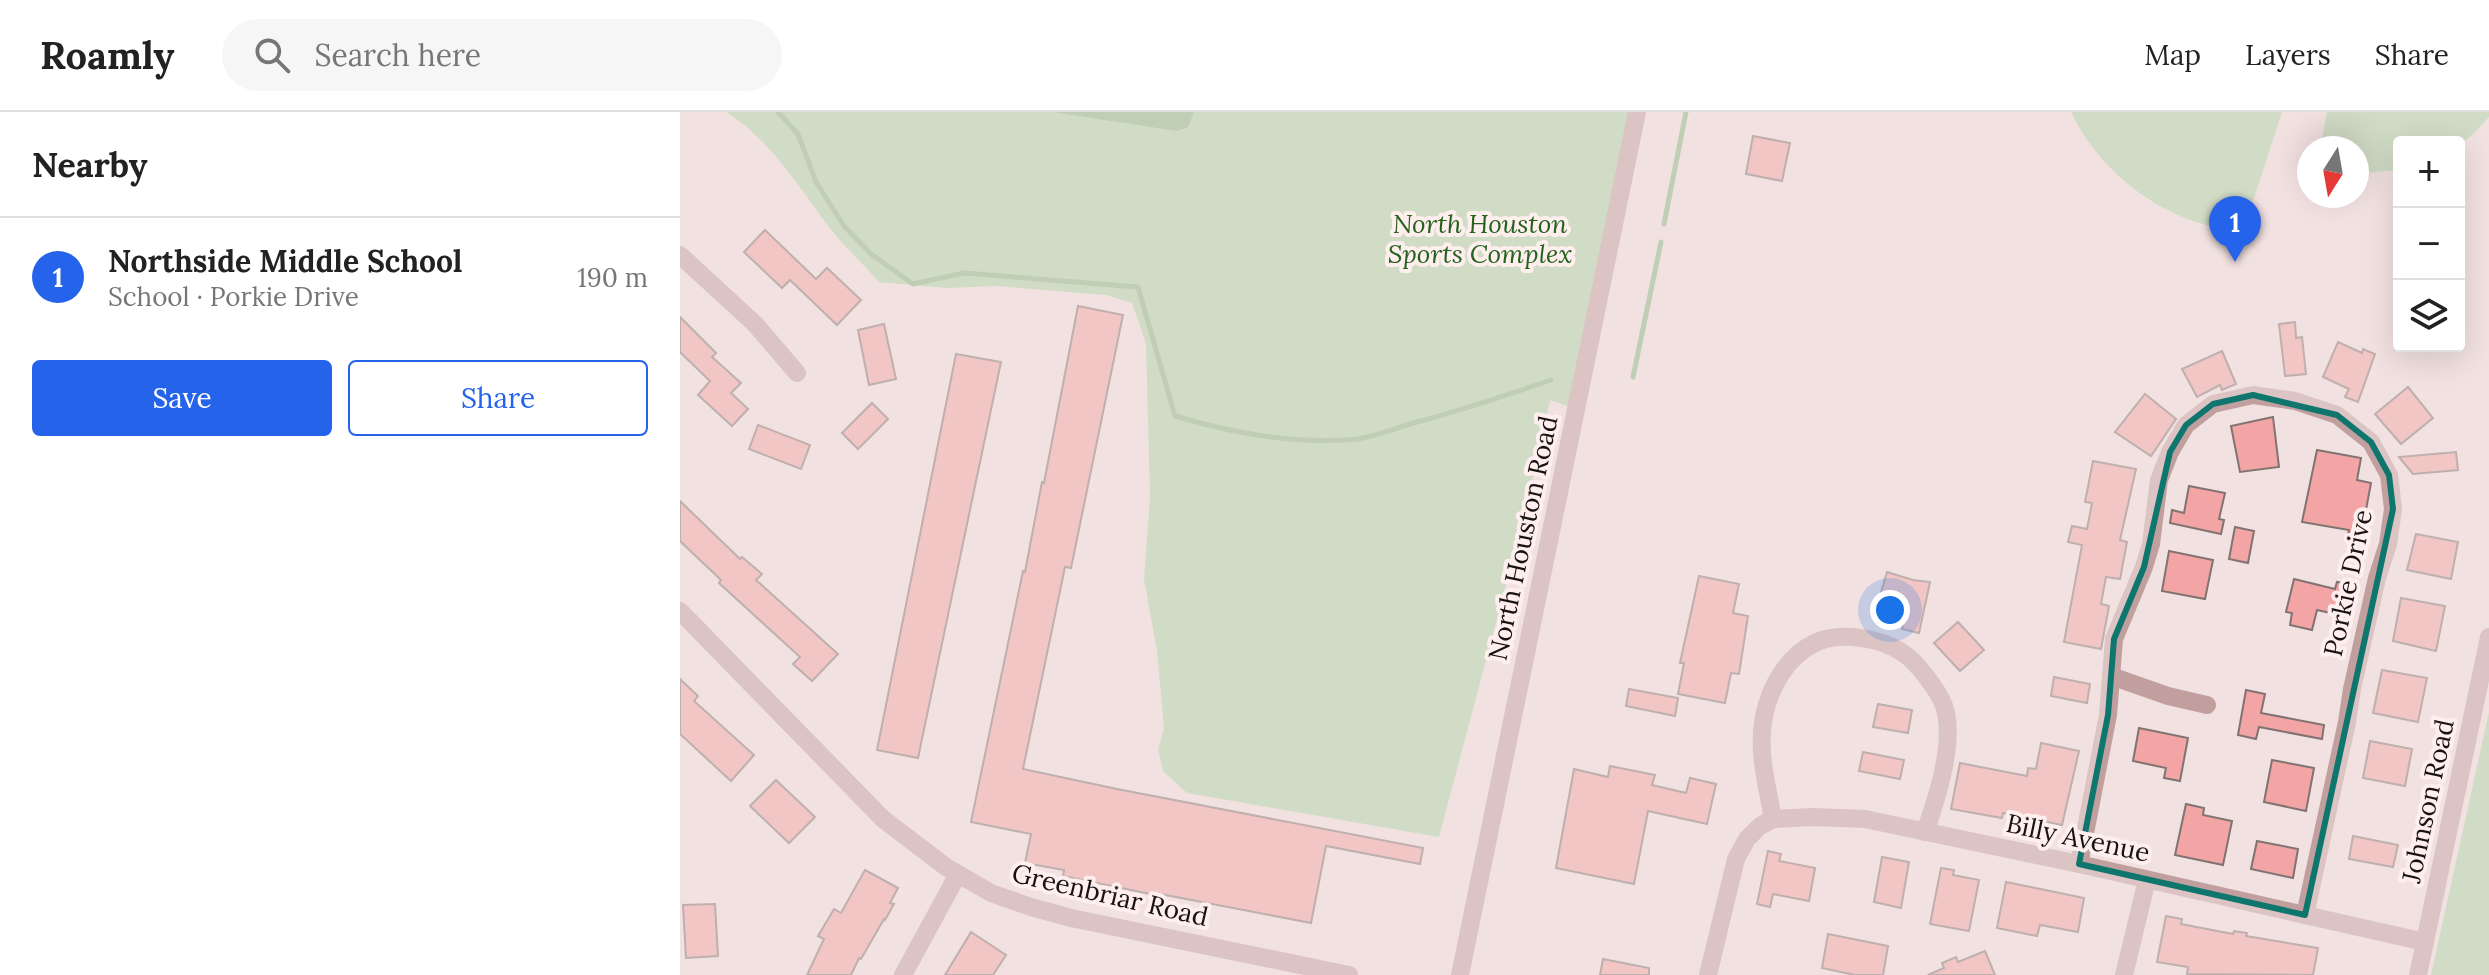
<!DOCTYPE html>
<html lang="en">
<head>
<meta charset="utf-8">
<style>
	body { margin:0; font-family:Lora,serif; background:#f6f6f6; color:#222 }
	.controls { position:absolute; right:24px; top:24px; display:grid; overflow:hidden; border-radius:8px; box-shadow:0 8px 32px #0002 }
	.controls button { width:72px; height:72px; display:grid; place-items:center; padding:0; border:0; border-bottom:2px solid #e0e0e0; background:#fff; color:#222; font:40px sans-serif }
	.compass { position:absolute; left:1617px; top:24px; width:72px; height:72px; border-radius:50%; background:#fff; box-shadow:0 8px 32px #0002; rotate:191deg }
	.you { position:absolute; left:1210px; top:498px; width:28px; height:28px; margin:-20px; border:6px solid #fff; border-radius:50%; background:#1a73e8; box-shadow:0 0 0 12px #1a73e833 }
	.badge { display:grid; place-items:center; width:52px; height:52px; border-radius:50%; background:#2563eb; color:#fff; font-size:26px; font-weight:700 }
	.pin { position:absolute; translate:-50% -66px; filter:drop-shadow(0 2px 4px #0008) }
	.pin::after { content:''; position:absolute; top:42px; width:28px; height:24px; background:inherit; clip-path:polygon(0 0,100% 0,50% 100%) }
	.list { margin:0; padding:0; list-style:none }
	h2 { display:flex; justify-content:space-between; align-items:center; height:104px; margin:0; padding:0 32px; font-size:34px }
	h2 small { font-size:26px; font-weight:400; color:#767676 }
	.list li { display:grid; grid-template-columns:52px 1fr auto; gap:24px; align-items:center; box-sizing:border-box; height:120px; padding:0 32px; border-top:2px solid #e0e0e0 }
	.list b { display:block; font-size:30px; white-space:nowrap }
	.list p { margin:0; font-size:26px; white-space:nowrap; color:#767676 }
	.list em { font-size:26px; font-style:normal; color:#767676 }
	.actions { display:flex; gap:16px; padding:24px 32px }
	.actions a { flex:1; padding:18px 0; border:2px solid #2563eb; border-radius:8px; text-align:center; font-size:28px; color:#2563eb }
	.actions .main { background:#2563eb; color:#fff }
	.icon { flex:none; width:44px; height:44px; fill:none; stroke:currentColor; stroke-width:2; stroke-linecap:round; stroke-linejoin:round }
	.map { position:relative; flex:none; width:1809px; height:863px; overflow:hidden }
	header { display:flex; align-items:center; gap:48px; box-sizing:border-box; height:112px; padding:0 40px; background:#fff; border-bottom:2px solid #e0e0e0 }
	header strong { font-size:38px }
	nav { display:flex; gap:44px; margin-inline-start:auto; font-size:28px }
	.search { width:560px; height:72px; background:#f6f6f6; display:flex; align-items:center; gap:20px; box-sizing:border-box; padding:0 28px; border-radius:44px; color:#767676; font-size:30px }
	main { display:flex }
	aside { flex:1; background:#fff }
	.map>svg:first-child { display:block }
</style>
</head>
<body>
<header>
<strong>Roamly</strong>
<div class="search"><svg class="icon" aria-label="search" viewBox="0 0 24 24"><circle cx="10" cy="10" r="6"/><path d="M15 15l6 6"/></svg>Search here</div>
<nav><a>Map</a><a>Layers</a><a>Share</a></nav>
</header>
<main>
<aside>
<h2>Nearby<small></small></h2>
<ul class="list">
<li><span class="badge">1</span><div><b>Northside Middle School</b><p>School · Porkie Drive</p></div><em>190 m</em></li>
</ul>
<div class="actions"><a class="main">Save</a><a>Share</a></div>
</aside>
<div class="map">
<svg width="1809" height="863" viewBox="0 0 1809 863">
	<rect width="100%" height="100%" fill="#f1e1e0"/>
	<g fill="#acd5a7">
		<path d="M 46,0 L 957,0 L 896,297 L 870,288 L 843,409 L 759,725 L 507,681 L 483,659 L 478,637 L 484,616 L 477,539 L 464,467 L 470,385 L 466,231 L 452,191 L 426,183 L 316,174 L 266,176 L 199,170 C 183,152 164,134 149,115 C 118,74 91,28 46,0 Z"/>
		<path d="M 1391,0 L 1602,0 L 1563,120 C 1550,118 1538,116 1526,113 C 1469,98 1416,53 1391,0 Z"/>
		<path d="M 1647,0 L 1809,0 L 1809,5 L 1793,22 L 1779,33 L 1779,30 L 1719,30 L 1719,58 L 1683,61 L 1677,60 L 1677,36 L 1640,36 Z"/>
		<path d="M 1809,600 L 1809,863 L 1751,863 Z"/>
	</g>
	<path fill="#85b680" d="M 372,0 L 514,0 L 508,15 L 497,19 Z"/>
	<g fill="none" stroke-linecap="round" stroke-linejoin="round">
		<g stroke="#85b680" stroke-width="5">
			<path d="M 98,0 L 118,22 L 136,70 L 164,114 L 191,142 L 233,172 L 284,161 L 458,175 L 495,304 C 552,321 617,333 677,327 C 695,325 713,317 730,312 C 778,299 825,284 871,268"/>
			<path d="M 984,112 L 1006,0"/>
			<path d="M 953,265 L 981,130"/>
		</g>
	</g>
	<g fill="#f2a5a4" stroke="#817372" stroke-width="2">
		<path d="M 1073,24 L 1110,31 L 1102,69 L 1066,62 Z"/>
		<path d="M 85,118 L 136,167 L 147,156 L 181,188 L 157,213 L 110,168 L 102,176 L 64,140 Z"/>
		<path d="M 398,194 L 443,203 L 391,456 L 385,455 L 343,657 L 437,677 L 743,736 L 740,752 L 646,734 L 631,811 L 475,781 L 475,783 L 383,764 L 384,758 L 345,751 L 351,722 L 291,710 L 343,459 L 345,460 L 362,370 L 364,371 Z"/>
		<path d="M 0,205 L 36,241 L 32,245 L 61,271 L 51,281 L 68,297 L 52,314 L 18,283 L 30,269 L 0,240 Z"/>
		<path d="M 1615,210 L 1616,226 L 1622,225 L 1626,262 L 1605,264 L 1599,212 Z"/>
		<path d="M 204,212 L 216,267 L 189,273 L 178,218 Z"/>
		<path d="M 1658,230 L 1682,241 L 1683,237 L 1695,242 L 1678,290 L 1665,285 L 1669,277 L 1643,265 Z"/>
		<path d="M 1542,239 L 1556,272 L 1542,278 L 1540,273 L 1517,285 L 1502,257 Z"/>
		<path d="M 276,242 L 321,250 L 238,646 L 197,638 Z"/>
		<path d="M 1728,275 L 1753,306 L 1721,332 L 1695,302 Z"/>
		<path d="M 1465,282 L 1496,307 L 1471,344 L 1435,320 Z"/>
		<path d="M 192,291 L 208,307 L 178,337 L 162,321 Z"/>
		<path d="M 1593,305 L 1599,355 L 1560,360 L 1551,314 Z"/>
		<path d="M 78,313 L 130,333 L 121,357 L 69,337 Z"/>
		<path d="M 1637,338 L 1681,346 L 1677,368 L 1691,371 L 1680,430 L 1667,427 L 1669,418 L 1622,410 Z"/>
		<path d="M 1776,340 L 1778,358 L 1733,362 L 1719,345 Z"/>
		<path d="M 1413,349 L 1456,357 L 1440,428 L 1447,430 L 1440,467 L 1426,465 L 1421,492 L 1429,494 L 1421,537 L 1384,530 L 1402,433 L 1388,430 L 1392,414 L 1407,417 L 1412,391 L 1405,390 Z"/>
		<path d="M 1509,374 L 1545,381 L 1539,407 L 1544,408 L 1541,422 L 1490,411 L 1492,398 L 1504,401 Z"/>
		<path d="M 0,389 L 60,447 L 62,445 L 82,462 L 76,468 L 158,542 L 132,569 L 113,552 L 120,545 L 39,471 L 41,468 L 0,429 Z"/>
		<path d="M 1555,415 L 1574,419 L 1568,451 L 1549,447 Z"/>
		<path d="M 1736,422 L 1778,430 L 1771,467 L 1727,458 Z"/>
		<path d="M 1489,439 L 1533,448 L 1525,487 L 1482,479 Z"/>
		<path d="M 1207,460 L 1233,468 L 1250,470 L 1239,521 L 1222,517 L 1223,512 L 1194,504 Z"/>
		<path d="M 1019,464 L 1059,472 L 1053,501 L 1068,504 L 1059,562 L 1051,561 L 1045,591 L 998,582 L 1004,551 L 1000,551 Z"/>
		<path d="M 1614,467 L 1655,477 L 1657,470 L 1674,473 L 1668,505 L 1637,498 L 1632,518 L 1610,513 L 1612,501 L 1606,500 Z"/>
		<path d="M 1721,486 L 1765,494 L 1756,539 L 1713,529 Z"/>
		<path d="M 1278,510 L 1304,538 L 1280,559 L 1254,531 Z"/>
		<path d="M 1702,558 L 1747,566 L 1738,610 L 1693,601 Z"/>
		<path d="M 1374,565 L 1410,572 L 1407,591 L 1371,584 Z"/>
		<path d="M 0,567 L 18,584 L 14,589 L 74,643 L 51,669 L 0,622 Z"/>
		<path d="M 949,577 L 998,586 L 995,604 L 946,594 Z"/>
		<path d="M 1566,578 L 1585,582 L 1581,601 L 1644,613 L 1642,627 L 1579,615 L 1576,627 L 1558,623 Z"/>
		<path d="M 1198,592 L 1232,598 L 1228,621 L 1193,615 Z"/>
		<path d="M 1459,616 L 1508,626 L 1500,669 L 1484,666 L 1486,656 L 1453,649 Z"/>
		<path d="M 1690,629 L 1732,637 L 1725,674 L 1683,666 Z"/>
		<path d="M 1361,631 L 1399,639 L 1382,713 L 1323,701 L 1322,706 L 1271,697 L 1280,651 L 1347,664 L 1348,656 L 1356,657 Z"/>
		<path d="M 1183,640 L 1224,648 L 1220,667 L 1179,659 Z"/>
		<path d="M 1592,648 L 1634,656 L 1626,699 L 1584,690 Z"/>
		<path d="M 930,654 L 975,663 L 972,673 L 1006,681 L 1010,666 L 1036,672 L 1027,712 L 968,699 L 954,772 L 876,756 L 894,657 L 928,665 Z"/>
		<path d="M 96,668 L 135,705 L 109,731 L 70,694 Z"/>
		<path d="M 1506,692 L 1524,696 L 1523,703 L 1552,709 L 1543,753 L 1495,743 Z"/>
		<path d="M 1673,724 L 1718,733 L 1713,755 L 1669,747 Z"/>
		<path d="M 1577,729 L 1618,737 L 1613,766 L 1571,757 Z"/>
		<path d="M 1088,739 L 1101,742 L 1099,749 L 1135,756 L 1129,789 L 1093,782 L 1090,795 L 1077,792 Z"/>
		<path d="M 1202,745 L 1229,750 L 1221,796 L 1194,790 Z"/>
		<path d="M 1261,756 L 1274,758 L 1273,763 L 1299,768 L 1289,819 L 1250,812 Z"/>
		<path d="M 185,758 L 218,776 L 210,791 L 214,792 L 205,808 L 204,807 L 181,847 L 179,846 L 171,863 L 127,863 L 144,827 L 138,824 L 154,797 L 161,801 Z"/>
		<path d="M 1326,770 L 1404,786 L 1398,820 L 1360,813 L 1357,824 L 1317,816 Z"/>
		<path d="M 35,792 L 38,844 L 6,846 L 3,793 Z"/>
		<path d="M 1486,804 L 1502,807 L 1501,812 L 1553,822 L 1554,819 L 1567,821 L 1566,824 L 1638,836 L 1633,863 L 1507,862 L 1508,855 L 1477,850 Z"/>
		<path d="M 291,820 L 326,843 L 313,863 L 265,863 Z"/>
		<path d="M 1148,822 L 1208,834 L 1203,863 L 1175,863 L 1142,856 Z"/>
		<path d="M 1305,839 L 1315,863 L 1248,863 L 1264,856 L 1262,851 L 1276,845 L 1278,850 Z"/>
		<path d="M 923,847 L 969,856 L 969,863 L 920,863 Z"/>
	</g>
	<g fill="none" stroke-linecap="round" stroke-linejoin="round">
		<g stroke="#c29f9f" stroke-width="18">
			<path d="M 0,143 L 75,212 L 117,261"/>
			<path d="M 0,499 L 203,707 L 266,755 L 311,781 L 351,795 L 391,806 L 669,863"/>
			<path d="M 1431,564 L 1488,584 L 1527,593"/>
			<path d="M 1093,707 C 1087,672 1077,640 1084,604 C 1090,575 1107,544 1135,531 C 1160,519 1201,526 1223,541 C 1237,550 1258,578 1264,594 C 1276,629 1257,687 1245,720"/>
			<path d="M 1399,752 L 1428,603 L 1434,527 L 1464,455 L 1471,432 L 1479,368 L 1490,340 L 1506,313 L 1533,292 L 1573,283 L 1615,289 L 1657,303 L 1691,330 L 1709,363 L 1713,397 L 1708,432 L 1697,466 L 1672,577 L 1667,610 L 1625,803"/>
			<path d="M 223,863 L 278,762"/>
			<path d="M 780,863 L 957,0"/>
			<path d="M 1028,863 L 1056,747 L 1067,727 L 1080,714 L 1093,707 L 1133,705 L 1185,707 L 1399,752 L 1745,830"/>
			<path d="M 1444,863 L 1467,768"/>
			<path d="M 1738,863 L 1809,525"/>
		</g>
	</g>
	<path d="M0 0H1809V863H0ZM 1573,283 L 1657,303 L 1691,330 L 1709,363 L 1713,397 L 1625,803 L 1399,752 L 1428,603 L 1434,527 L 1464,455 L 1490,340 L 1506,313 L 1533,292 Z" fill="#f1e1e0" fill-opacity=".55" fill-rule="evenodd"/>
	<path fill="none" stroke="#0f766e" stroke-width="6" stroke-linejoin="round" d="M 1573,283 L 1657,303 L 1691,330 L 1709,363 L 1713,397 L 1625,803 L 1399,752 L 1428,603 L 1434,527 L 1464,455 L 1490,340 L 1506,313 L 1533,292 Z"/>
	<g text-anchor="middle" stroke-width="8" stroke-linejoin="round" paint-order="stroke">
		<g font-size="26" font-style="italic" fill="#23631d" stroke="#feeeed">
			<text x="800" y="121">North Houston<tspan x="800" dy="30">Sports Complex</tspan></text>
		</g>
		<g font-size="26" fill="#181313" stroke="#feeeed">
			<text transform="translate(843 426) rotate(-78)" y="9">North Houston Road</text>
			<text transform="translate(1668 471) rotate(-78)" y="9">Porkie Drive</text>
			<text transform="translate(1748 689) rotate(-78)" y="9">Johnson Road</text>
			<text transform="translate(1398 726) rotate(12)" y="9">Billy Avenue</text>
			<text transform="translate(430 783) rotate(13)" y="9">Greenbriar Road</text>
		</g>
	</g>
</svg>
<div class="controls">
<button>+</button>
<button>−</button>
<button><svg class="icon" aria-label="layers" viewBox="0 0 24 24"><path d="M12 4l9 5-9 5-9-5zM3 14l9 5 9-5"/></svg></button>
</div>
<svg class="compass" viewBox="-18 -18 36 36"><path d="M0-13l5 13h-10z" fill="#e53935"/><path d="M0 13l5-13h-10z" fill="#767676"/></svg>
<div class="you"></div>
<div class="pin badge" style="left:1555px;top:150px">1</div>
</div>
</main>
</body>
</html>
